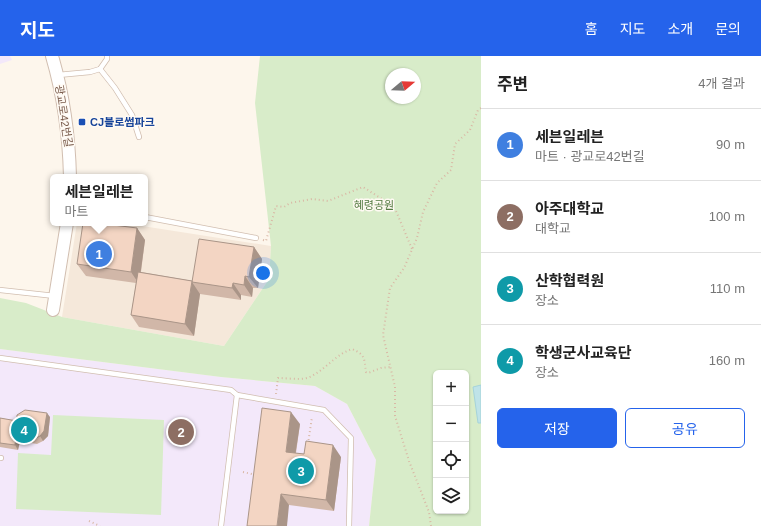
<!DOCTYPE html>
<html lang="ko">
<head>
<meta charset="utf-8">
<style>
	body { margin:0; font-family:Helvetica,"Noto Sans KR",sans-serif; background:#f2f2f2; color:#222 }
	.controls { position:absolute; right:12px; bottom:12px; display:grid; overflow:hidden; border-radius:6px; box-shadow:0 1px 3px #0004 }
	.controls button { width:36px; height:36px; display:grid; place-items:center; padding:0; border:0; border-bottom:1px solid #e0e0e0; background:#fff; color:#222; font:20px sans-serif }
	.compass { position:absolute; left:385px; top:12px; width:36px; height:36px; border-radius:50%; background:#fff; box-shadow:0 1px 3px #0004; rotate:71deg }
	.you { position:absolute; left:263px; top:217px; width:14px; height:14px; margin:-10px; border:3px solid #fff; border-radius:50%; background:#1a73e8; box-shadow:0 0 0 6px #1a73e833 }
	.badge { display:grid; place-items:center; width:26px; height:26px; border-radius:50%; background:#2563eb; color:#fff; font-size:13px; font-weight:700 }
	.pin { position:absolute; translate:-50% -50%; border:2px solid #fff; box-shadow:0 1px 4px #0006 }
	.popup { position:absolute; left:50px; top:118px; width:98px; height:52px; box-sizing:border-box; display:grid; place-content:center; border-radius:6px; background:#fff; filter:drop-shadow(0 1px 3px #0005); font-size:13px; white-space:nowrap; color:#767676 }
	.popup b { font-size:15px; color:#222 }
	.popup::after { content:''; position:absolute; left:50%; top:100%; margin-left:-8px; border:8px solid transparent; border-top-color:#fff }
	.list { margin:0; padding:0; list-style:none }
	h2 { display:flex; justify-content:space-between; align-items:center; height:52px; margin:0; padding:0 16px; font-size:17px }
	h2 small { font-size:13px; font-weight:400; color:#767676 }
	.list li { display:grid; grid-template-columns:26px 1fr auto; gap:12px; align-items:center; box-sizing:border-box; height:72px; padding:0 16px; border-top:1px solid #e0e0e0 }
	.list b { display:block; font-size:15px; white-space:nowrap }
	.list p { margin:0; font-size:13px; white-space:nowrap; color:#767676 }
	.list em { font-size:13px; font-style:normal; color:#767676 }
	.actions { display:flex; gap:8px; padding:12px 16px }
	.actions a { flex:1; padding:9px 0; border:1px solid #2563eb; border-radius:6px; text-align:center; font-size:14px; color:#2563eb }
	.actions .main { background:#2563eb; color:#fff }
	.icon { flex:none; width:22px; height:22px; fill:none; stroke:currentColor; stroke-width:2; stroke-linecap:round; stroke-linejoin:round }
	.map { position:relative; flex:none; width:481px; height:470px; overflow:hidden }
	header { display:flex; align-items:center; gap:24px; box-sizing:border-box; height:56px; padding:0 20px; background:#2563eb; color:#fff }
	header strong { font-size:19px }
	nav { display:flex; gap:22px; margin-inline-start:auto; font-size:14px }
	main { display:flex }
	aside { flex:1; background:#fff }
	.map>svg:first-child { display:block }
</style>
</head>
<body>
<header>
<strong>지도</strong>
<nav><a>홈</a><a>지도</a><a>소개</a><a>문의</a></nav>
</header>
<main>
<div class="map">
<svg width="481" height="470" viewBox="0 0 481 470">
	<rect width="100%" height="100%" fill="#fdf6ec"/>
	<path fill="#f5e8da" d="M 77,167 L 123,167 L 271,190 L 269,223 L 224,290 L 62,261 Z"/>
	<g fill="#f3e8fa">
		<path d="M 0,0 L 10,0 L 12,4 L 0,8 Z"/>
		<path d="M 0,293 L 221,321 L 315,330 L 347,348 L 376,404 L 369,470 L 0,470 Z"/>
	</g>
	<g fill="#d8ecc9" fill-rule="evenodd">
		<path d="M 260,0 L 481,0 L 481,470 L 369,470 L 376,404 L 347,348 L 315,330 L 221,321 L 0,293 L 0,242 L 26,247 L 62,261 L 224,290 L 269,223 L 271,190 L 255,47 ZM 391,18 L 415,18 L 415,42 L 391,42 ZM 436,317 L 466,317 L 466,455 L 436,455 Z"/>
		<path d="M 53,359 L 164,364 L 161,459 L 16,453 L 18,397 L 51,399 Z"/>
	</g>
	<path fill="#bfe3e8" stroke="#a5d3da" d="M 481,329 L 481,367 L 478,367 L 473,331 Z"/>
	<g fill="none" stroke-linecap="round" stroke-linejoin="round">
		<defs>
			<g id="service">
				<path d="M 100,13 L 115,32 L 132,59 L 139,81"/>
				<path d="M 58,19 L 90,16 L 100,13 L 107,3 L 107,0"/>
				<path d="M 145,161 L 256,182"/>
				<path d="M 0,234 L 55,240"/>
				<path d="M 0,302 L 231,334 L 237,339 L 324,354 L 351,382 L 349,470"/>
				<path d="M 0,402 L 1,402"/>
				<path d="M 221,470 L 237,339"/>
			</g>
			<g id="tertiary">
				<path d="M 52,0 C 64,41 69,78 70,121"/>
				<path d="M 53,254 L 67,167"/>
			</g>
		</defs>
		<use href="#service" stroke="#d1beb0" stroke-width="6"/>
		<use href="#tertiary" stroke="#d1beb0" stroke-width="14"/>
		<g stroke="#d9b8a5" stroke-width="2" stroke-dasharray="1 3" stroke-linecap="butt">
			<path d="M 263,184 L 266,185 L 276,150 L 284,151 L 290,147 L 312,143 L 328,145 L 363,131 L 382,143 L 396,155 L 412,193"/>
			<path d="M 276,338 L 278,322 C 287,322 298,324 307,322 C 324,316 334,299 352,293 C 366,299 364,303 366,316 L 368,317 L 381,312 L 390,311"/>
			<path d="M 308,388 L 312,361"/>
			<path d="M 243,416 L 256,419"/>
			<path d="M 89,465 L 100,470"/>
			<path d="M 431,470 L 429,456 L 409,405 L 395,360 L 395,331 L 383,279 L 390,232 L 404,212 L 417,182 L 423,156 L 437,127 L 451,114 L 455,88 L 470,74 L 478,54 L 481,52"/>
		</g>
		<use href="#service" stroke="#fff" stroke-width="4.5"/>
		<use href="#tertiary" stroke="#fff" stroke-width="12"/>
	</g>
	<g fill="#d1b7a8">
		<path d="M 137,172 L 145,184 L 141,216 L 193,225 L 254,191 L 262,203 L 258,232 L 253,232 L 252,241 L 241,239 L 241,244 L 200,238 L 194,280 L 139,271 L 131,259 L 136,227 L 86,220 L 77,208 Z"/>
		<path d="M 50,361 L 48,380 L 43,385 L 37,388 L 20,385 L 18,394 L 0,391 L 0,362 L 17,365 Z"/>
		<path d="M 300,368 L 296,397 L 304,398 L 341,401 L 334,455 L 289,449 L 247,470 Z"/>
	</g>
	<g fill="#aa9588">
		<path d="M 137,172 L 145,184 L 139,228 L 131,216 Z"/>
		<path d="M 254,191 L 262,203 L 258,232 L 249,221 Z"/>
		<path d="M 245,220 L 253,232 L 252,241 L 244,229 Z"/>
		<path d="M 192,226 L 200,238 L 194,280 L 185,268 Z"/>
		<path d="M 233,227 L 241,239 L 241,244 L 232,232 Z"/>
		<path d="M 291,356 L 300,368 L 294,407 L 286,396 Z"/>
		<path d="M 47,357 L 50,361 L 48,380 L 43,385 L 40,380 Z"/>
		<path d="M 16,381 L 20,385 L 18,394 L 15,389 Z"/>
		<path d="M 333,389 L 341,401 L 334,455 L 326,444 Z"/>
		<path d="M 281,438 L 289,449 L 287,470 L 277,470 Z"/>
	</g>
	<g fill="#f3d5c3" stroke="#aa9588">
		<path d="M 83,167 L 97,167 L 137,172 L 131,216 L 77,208 Z"/>
		<path d="M 199,183 L 254,191 L 249,221 L 245,220 L 244,229 L 233,227 L 232,232 L 192,226 Z"/>
		<path d="M 138,216 L 192,225 L 185,268 L 131,259 Z"/>
		<path d="M 262,352 L 291,356 L 286,396 L 304,398 L 306,385 L 333,389 L 326,444 L 281,438 L 277,470 L 247,470 Z"/>
		<path d="M 25,354 L 47,357 L 44,375 L 40,380 L 34,383 L 16,381 L 15,389 L 0,387 L 0,362 L 17,365 L 17,359 Z"/>
	</g>
	<rect fill="#1a4fb4" stroke="#fffaf3" stroke-width="1.5" x="78" y="62" width="8" height="8" rx="2"/>
	<g text-anchor="middle" stroke-width="3" stroke-linejoin="round" paint-order="stroke">
		<g font-size="11" fill="#7a5c4d" stroke="#fffaf3">
			<text transform="translate(64 60) rotate(81)" y="4">광교로42번길</text>
		</g>
		<g font-size="11" font-weight="bold" fill="#164399" stroke="#fffaf3" text-anchor="start">
			<text x="90" y="70">CJ블로썸파크</text>
		</g>
		<g font-size="11" fill="#537a41" stroke="#fffaf3">
			<text x="374" y="153">혜령공원</text>
		</g>
	</g>
</svg>
<div class="controls">
<button>+</button>
<button>−</button>
<button><svg class="icon" aria-label="locate" viewBox="0 0 24 24"><circle cx="12" cy="12" r="6"/><path d="M12 2v4M12 18v4M2 12h4M18 12h4"/></svg></button>
<button><svg class="icon" aria-label="layers" viewBox="0 0 24 24"><path d="M12 4l9 5-9 5-9-5zM3 14l9 5 9-5"/></svg></button>
</div>
<svg class="compass" viewBox="-18 -18 36 36"><path d="M0-13l5 13h-10z" fill="#e53935"/><path d="M0 13l5-13h-10z" fill="#767676"/></svg>
<div class="you"></div>
<div class="pin badge" style="left:99px;top:198px;background:#3f7fe0">1</div>
<div class="popup"><b>세븐일레븐</b>마트</div>
<div class="pin badge" style="left:181px;top:376px;background:#8d6e63">2</div>
<div class="pin badge" style="left:301px;top:415px;background:#0f9aa8">3</div>
<div class="pin badge" style="left:24px;top:374px;background:#0f9aa8">4</div>
</div>
<aside>
<h2>주변<small>4개 결과</small></h2>
<ul class="list">
<li><span class="badge" style="background:#3f7fe0">1</span><div><b>세븐일레븐</b><p>마트 · 광교로42번길</p></div><em>90 m</em></li>
<li><span class="badge" style="background:#8d6e63">2</span><div><b>아주대학교</b><p>대학교</p></div><em>100 m</em></li>
<li><span class="badge" style="background:#0f9aa8">3</span><div><b>산학협력원</b><p>장소</p></div><em>110 m</em></li>
<li><span class="badge" style="background:#0f9aa8">4</span><div><b>학생군사교육단</b><p>장소</p></div><em>160 m</em></li>
</ul>
<div class="actions"><a class="main">저장</a><a>공유</a></div>
</aside>
</main>
</body>
</html>
